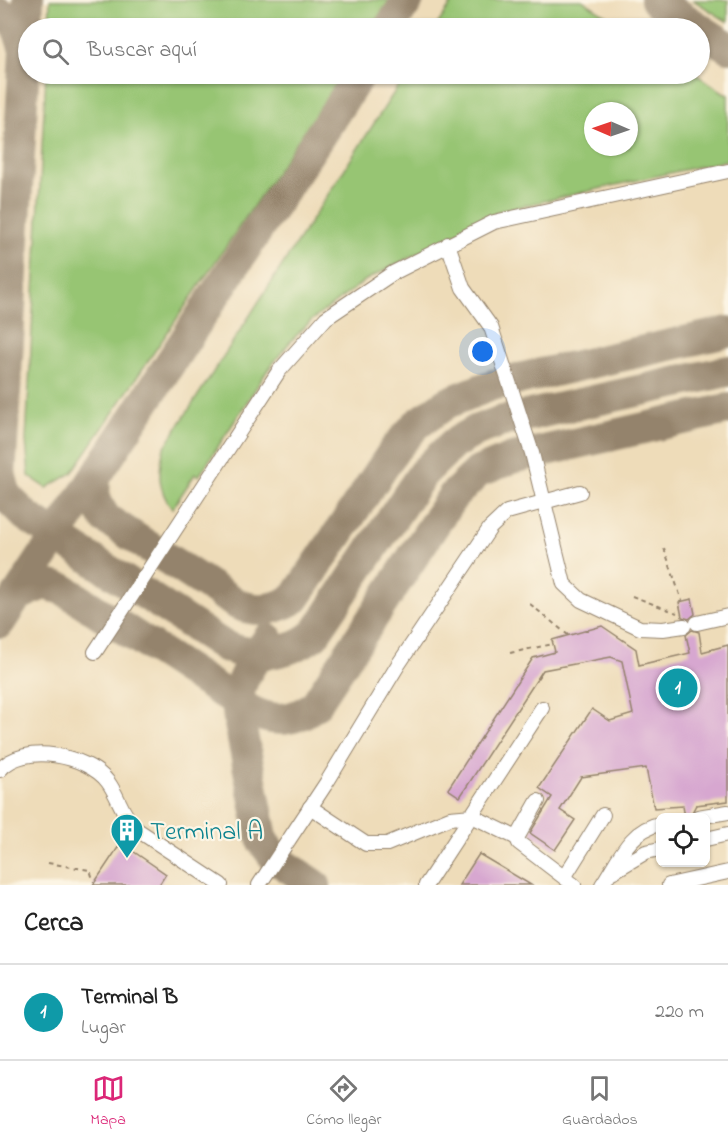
<!DOCTYPE html>
<html lang="es">
<head>
<meta charset="utf-8">
<style>
	body { margin:0; font-family:"Indie Flower",sans-serif; background:#f6f6f6; color:#222 }
	.controls { position:absolute; right:18px; bottom:18px; display:grid; overflow:hidden; border-radius:9px; box-shadow:0 2px 4px #0004 }
	.controls button { width:54px; height:54px; display:grid; place-items:center; padding:0; border:0; border-bottom:2px solid #e0e0e0; background:#fff; color:#222; font:30px sans-serif }
	.compass { position:absolute; left:584px; top:102px; width:54px; height:54px; border-radius:50%; background:#fff; box-shadow:0 2px 4px #0004; rotate:272deg }
	.you { position:absolute; left:483px; top:352px; width:21px; height:21px; margin:-15px; border:4px solid #fff; border-radius:50%; background:#1a73e8; box-shadow:0 0 0 9px #1a73e833 }
	.badge { display:grid; place-items:center; width:39px; height:39px; border-radius:50%; background:#db2777; color:#fff; font-size:20px; font-weight:700 }
	.pin { position:absolute; translate:-50% -50%; border:3px solid #fff; box-shadow:0 2px 6px #0006 }
	.list { margin:0; padding:0; list-style:none }
	h2 { display:flex; justify-content:space-between; align-items:center; height:78px; margin:0; padding:0 24px; font-size:26px }
	h2 small { font-size:20px; font-weight:400; color:#767676 }
	.list li { display:grid; grid-template-columns:39px 1fr auto; gap:18px; align-items:center; box-sizing:border-box; height:96px; padding:0 24px; border-top:2px solid #e0e0e0 }
	.list b { display:block; font-size:22px; white-space:nowrap }
	.list p { margin:0; font-size:20px; white-space:nowrap; color:#767676 }
	.list em { font-size:20px; font-style:normal; color:#767676 }
	.icon { flex:none; width:33px; height:33px; fill:none; stroke:currentColor; stroke-width:2; stroke-linecap:round; stroke-linejoin:round }
	.map { position:relative; flex:none; width:728px; height:885px; overflow:hidden }
	.search { position:absolute; background:#fff; box-shadow:0 2px 4px #0004; left:18px; right:18px; top:18px; height:66px; display:flex; align-items:center; gap:15px; box-sizing:border-box; padding:0 21px; border-radius:33px; color:#767676; font-size:22px }
	.sheet { height:174px; background:#fff }
	nav { display:flex; justify-content:space-around; align-items:center; box-sizing:border-box; height:84px; border-top:2px solid #e0e0e0; background:#fff; font-size:16px; color:#767676 }
	nav a { display:grid; justify-items:center; gap:3px }
	nav .on { color:#db2777 }
	.map>svg:first-child { display:block }
</style>
</head>
<body>
<div class="map">
<svg width="728" height="885" viewBox="0 0 728 885">
	<rect width="100%" height="100%" fill="#fcf5e5"/>
	<filter id="ink" filterUnits="userSpaceOnUse"><feTurbulence type="fractalNoise" baseFrequency=".0167" numOctaves="2"/><feDisplacementMap in="SourceGraphic" scale="12" xChannelSelector="R" yChannelSelector="G"/><feConvolveMatrix kernelMatrix="1 2 1 2 8 2 1 2 1" color-interpolation-filters="sRGB"/></filter>
	<filter id="wash" filterUnits="userSpaceOnUse"><feTurbulence type="fractalNoise" baseFrequency=".008" numOctaves="4" result="noise"/><feDisplacementMap in="SourceGraphic" scale="24" xChannelSelector="R" yChannelSelector="G"/><feGaussianBlur stdDeviation="1.35" result="paint"/><feColorMatrix in="noise" values="0 0 0 0 0 0 0 0 0 0 0 0 0 0 0 0 0 1.4 0 .05"/><feComposite in="paint" operator="in"/></filter>
	<g filter="url(#wash)">
		<rect width="100%" height="100%" fill="#eedcb9"/>
		<g fill="#97c573" stroke="#697848" stroke-width="1.5" fill-rule="evenodd">
			<path d="M 50,0 L 393,0 L 374,28 L 49,28 Z"/>
			<path d="M 454,0 L 582,0 L 626,28 L 435,28 Z"/>
			<path d="M 693,0 L 728,0 L 728,22 Z"/>
			<path d="M 46,74 L 343,74 L 72,473 L 47,488 L 29,476 L 26,440 Z"/>
			<path d="M 406,74 L 695,74 L 728,95 L 728,160 L 500,211 L 366,280 L 312,320 L 290,342 L 267,371 L 199,476 L 195,474 L 172,509 C 157,488 158,472 164,448 ZM 593,111 L 629,111 L 629,147 L 593,147 Z"/>
		</g>
		<g fill="none" stroke-linecap="round" stroke-linejoin="round">
			<g stroke="#94836c" stroke-width="32">
				<path d="M 656,0 L 699,28"/>
				<path d="M 0,13 L 16,23 L 25,50"/>
				<path d="M 389,28 L 408,0"/>
				<path d="M 700,29 L 728,47"/>
				<path d="M 0,473 L 6,496 L 26,516 L 224,646 C 255,659 287,655 314,635 L 423,473 L 453,444 L 477,430 L 502,421 L 728,371"/>
				<path d="M 0,477 L 28,0"/>
				<path d="M 95,478 L 94,499 L 106,519 L 237,604 C 258,613 276,610 295,598 L 395,449 L 416,425 L 447,403 L 492,385 L 728,332"/>
				<path d="M 17,596 L 43,584 L 63,589 L 249,710 C 273,723 294,722 315,705 L 453,496 L 478,472 L 512,458 L 728,409"/>
				<path d="M 0,622 L 360,74"/>
				<path d="M 268,639 C 250,666 233,685 239,719 L 263,842 L 276,859 L 315,885"/>
			</g>
		</g>
		<g id="blocks">
			<g fill="#d7a7d0">
				<path d="M 692,599 L 695,614 L 689,619 L 682,617 L 679,602 Z"/>
				<path d="M 602,626 L 636,649 L 639,665 L 690,653 L 686,635 L 692,630 L 699,632 L 702,652 L 728,645 L 728,801 L 696,805 L 689,818 L 685,818 L 683,806 L 654,808 L 646,768 L 581,777 L 560,810 L 575,820 L 555,850 L 530,833 L 552,797 L 539,788 L 592,709 L 610,721 L 633,714 L 622,661 L 611,657 L 543,670 L 460,797 L 448,789 L 533,658 L 555,652 L 552,640 Z"/>
				<path d="M 121,843 L 166,874 L 159,885 L 93,885 Z"/>
				<path d="M 479,854 L 531,885 L 459,885 Z"/>
			</g>
		</g>
	</g>
	<g filter="url(#ink)">
		<use href="#blocks" fill-opacity="0" stroke="#94836c" stroke-width="1.5"/>
		<g fill="none" stroke-linecap="round" stroke-linejoin="round">
			<defs>
				<g id="minor">
					<path d="M 448,244 L 463,288 L 491,327 L 532,453 L 564,584 L 581,600 L 640,628 L 663,629 L 684,626"/>
					<path d="M 697,623 L 728,616"/>
					<path d="M 95,652 L 279,371 L 326,318 L 393,273 L 494,222 L 728,171"/>
					<path d="M 0,770 C 23,742 88,755 108,782 C 119,797 122,815 136,829 L 221,885"/>
					<path d="M 538,801 L 517,838 L 519,843 L 574,885"/>
					<path d="M 310,807 L 366,844 L 387,844 L 450,818 L 472,816 L 517,838"/>
					<path d="M 698,817 L 728,812"/>
					<path d="M 706,839 L 728,834"/>
					<path d="M 614,871 L 646,852 L 660,849"/>
					<path d="M 565,876 L 603,815"/>
					<path d="M 259,885 L 327,782 L 398,665 L 490,528 L 507,512 L 580,492"/>
					<path d="M 426,885 L 542,708"/>
					<path d="M 602,885 C 618,861 630,829 660,824"/>
					<path d="M 669,885 L 728,872"/>
				</g>
			</defs>
			<use href="#minor" stroke="#94836c" stroke-width="16"/>
			<g stroke="#94836c" stroke-width="2" stroke-dasharray="4.5 4.5" stroke-linecap="butt">
				<path d="M 664,548 L 682,601"/>
				<path d="M 632,596 L 677,613"/>
				<path d="M 530,604 L 568,635"/>
				<path d="M 510,653 L 553,644"/>
				<path d="M 48,863 L 90,870 L 94,882"/>
			</g>
			<use href="#minor" stroke="#fff" stroke-width="14"/>
		</g>
	</g>
	<defs>
		<symbol id="building-pin" viewBox="-11 -11 22 30"><path d="M0 17L-7.5 6A9.5 9.5 0 1 1 7.5 6Z" fill="#0f9aa8" stroke="#fcf5e5"/><path d="M-4-6H4V6H1V3H-1V6H-4ZM-2.5-4.3h1.7v1.8h-1.7ZM.8-4.3h1.7v1.8H.8ZM-2.5-1h1.7V.8h-1.7ZM.8-1h1.7V.8H.8Z" fill="#fff"/></symbol>
	</defs>
	<g fill-rule="evenodd">
		<use href="#building-pin" x="108" y="811" width="38" height="52"/>
	</g>
	<g text-anchor="middle" stroke-width="4.5" stroke-linejoin="round" paint-order="stroke">
		<g font-size="26" fill="#0d838f" stroke="#fcf5e5" text-anchor="start">
			<text x="150" y="839">Terminal A</text>
		</g>
	</g>
</svg>
<div class="controls">
<button><svg class="icon" aria-label="locate" viewBox="0 0 24 24"><circle cx="12" cy="12" r="6"/><path d="M12 2v4M12 18v4M2 12h4M18 12h4"/></svg></button>
</div>
<svg class="compass" viewBox="-18 -18 36 36"><path d="M0-13l5 13h-10z" fill="#e53935"/><path d="M0 13l5-13h-10z" fill="#767676"/></svg>
<div class="you"></div>
<div class="pin badge" style="left:678px;top:688px;background:#0f9aa8">1</div>
<div class="search"><svg class="icon" aria-label="search" viewBox="0 0 24 24"><circle cx="10" cy="10" r="6"/><path d="M15 15l6 6"/></svg>Buscar aquí</div>
</div>
<section class="sheet">
<h2>Cerca<small></small></h2>
<ul class="list">
<li><span class="badge" style="background:#0f9aa8">1</span><div><b>Terminal B</b><p>Lugar</p></div><em>220 m</em></li>
</ul>
</section>
<nav>
<a class="on"><svg class="icon" aria-label="map" viewBox="0 0 24 24"><path d="M3 6l6-2 6 2 6-2v14l-6 2-6-2-6 2zM9 4v14M15 6v14"/></svg>Mapa</a>
<a><svg class="icon" aria-label="directions" viewBox="0 0 24 24"><path d="M12 3l9 9-9 9-9-9zM9 14v-3h6M13 9l2 2-2 2"/></svg>Cómo llegar</a>
<a><svg class="icon" aria-label="saved" viewBox="0 0 24 24"><path d="M7 4h10v16l-5-4-5 4z"/></svg>Guardados</a>
</nav>
</body>
</html>
